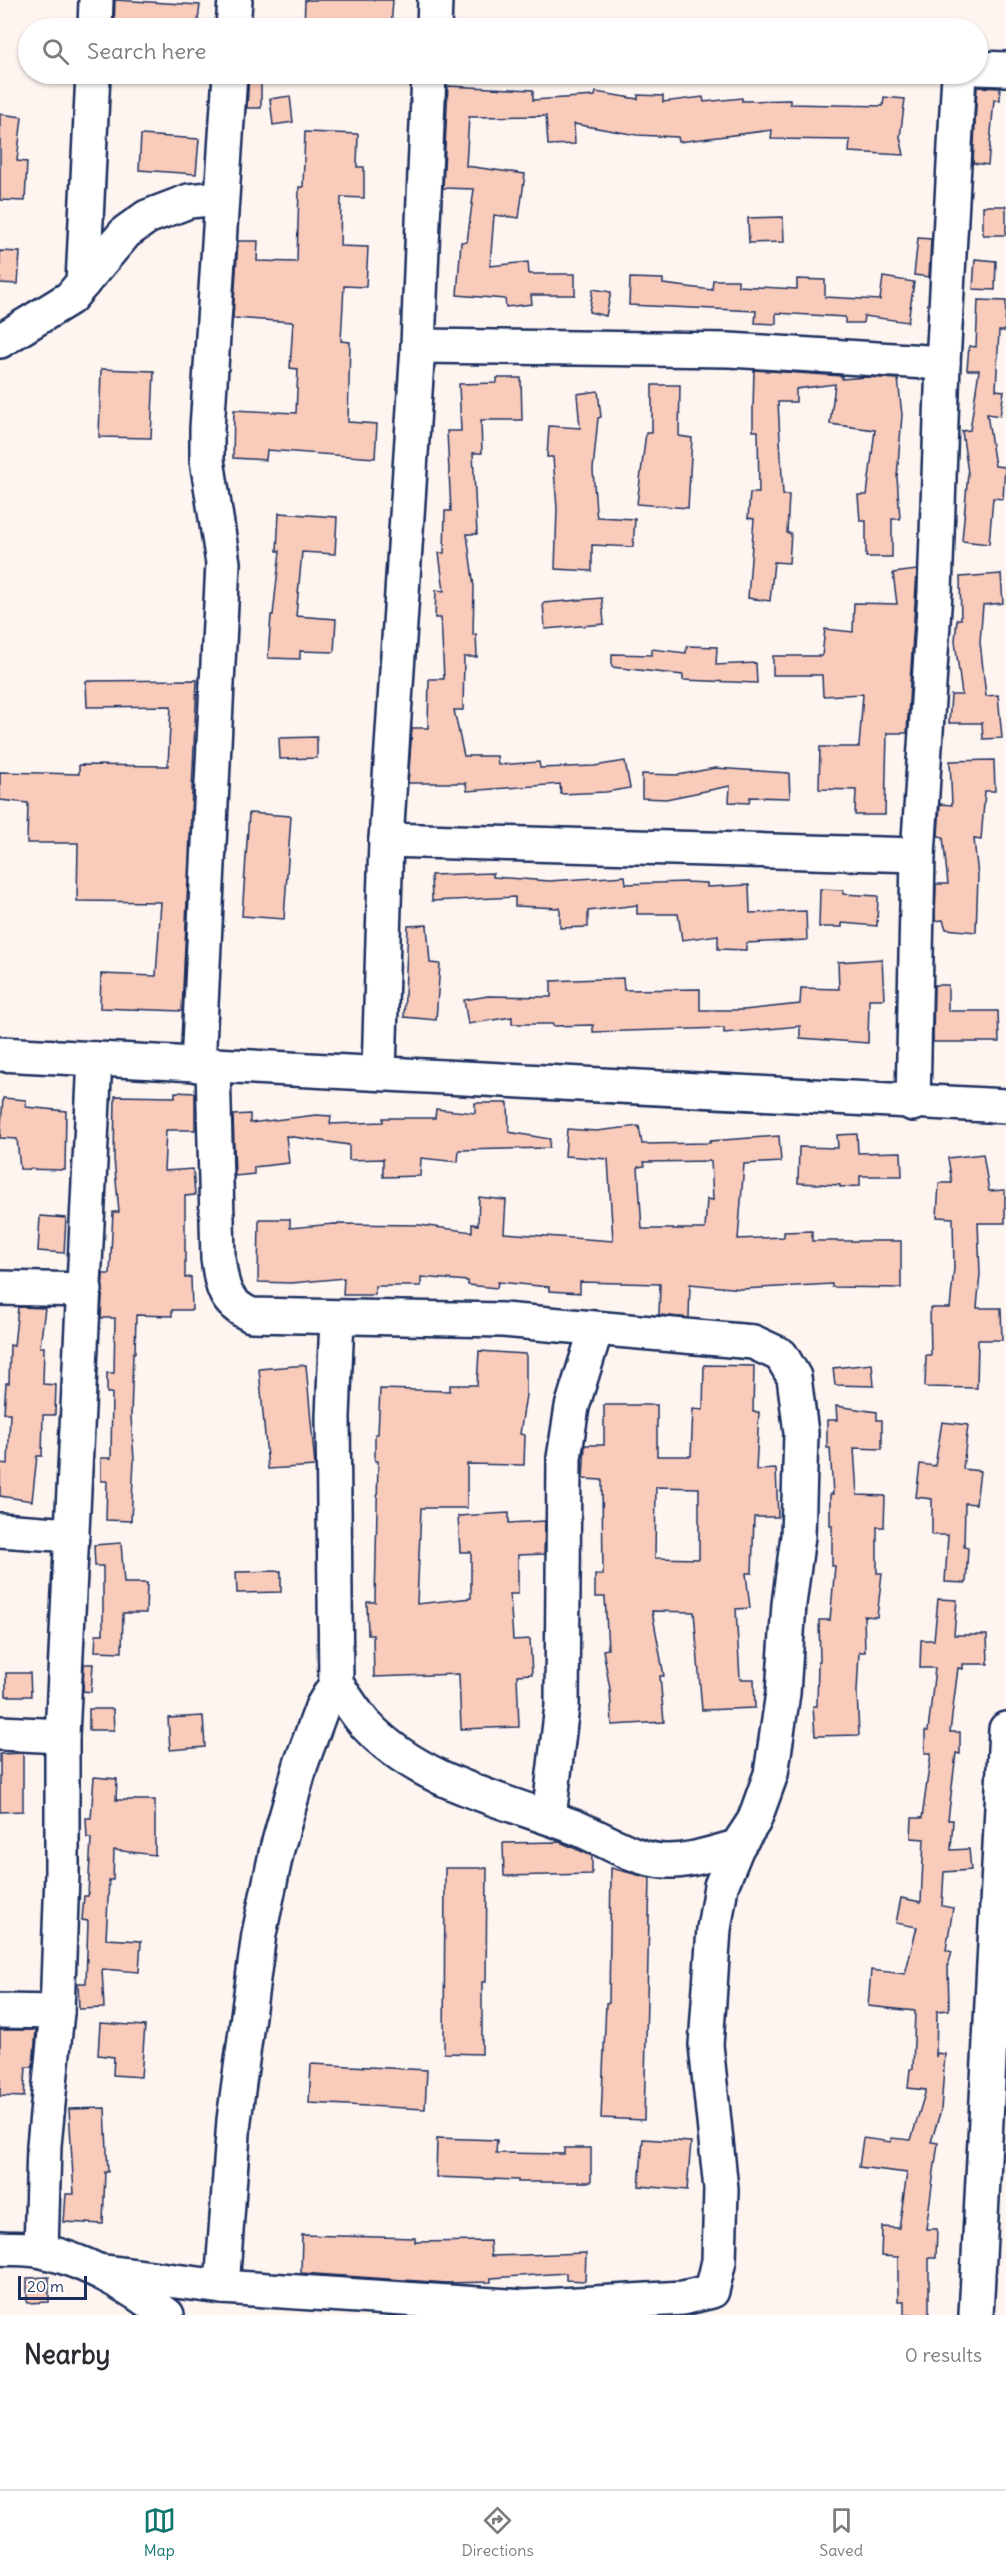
<!DOCTYPE html>
<html lang="en">
<head>
<meta charset="utf-8">
<style>
	body { margin:0; font-family:Delius,sans-serif; background:#f2f2f3; color:#2b2b33 }
	.scale { position:absolute; left:18px; bottom:15px; width:69px; box-sizing:border-box; padding-left:6px; border:3px solid #1b2f5e; border-top:0; font-size:16px; line-height:21px; white-space:nowrap; color:#1b2f5e; -webkit-text-stroke:4px #fff; paint-order:stroke }
	.list { margin:0; padding:0; list-style:none }
	h2 { display:flex; justify-content:space-between; align-items:center; height:78px; margin:0; padding:0 24px; font-size:26px }
	h2 small { font-size:20px; font-weight:400; color:#7c7c81 }
	.icon { flex:none; width:33px; height:33px; fill:none; stroke:currentColor; stroke-width:2; stroke-linecap:round; stroke-linejoin:round }
	.map { position:relative; flex:none; width:1006px; height:2315px; overflow:hidden }
	.search { position:absolute; background:#fff; box-shadow:0 2px 4px #0004; left:18px; right:18px; top:18px; height:66px; display:flex; align-items:center; gap:15px; box-sizing:border-box; padding:0 21px; border-radius:33px; color:#7c7c81; font-size:22px }
	.sheet { height:174px; background:#fff }
	nav { display:flex; justify-content:space-around; align-items:center; box-sizing:border-box; height:84px; border-top:2px solid #e1e1e2; background:#fff; font-size:16px; color:#7c7c81 }
	nav a { display:grid; justify-items:center; gap:3px }
	nav .on { color:#0f766e }
	.map>svg:first-child { display:block }
</style>
</head>
<body>
<div class="map">
<svg width="1006" height="2315" viewBox="0 0 1006 2315">
	<rect width="100%" height="100%" fill="#fef5f1"/>
	<filter id="ink" filterUnits="userSpaceOnUse"><feTurbulence type="fractalNoise" baseFrequency=".0167" numOctaves="2"/><feDisplacementMap in="SourceGraphic" scale="12" xChannelSelector="R" yChannelSelector="G"/><feConvolveMatrix kernelMatrix="1 2 1 2 8 2 1 2 1" color-interpolation-filters="sRGB"/></filter>
	<g filter="url(#ink)">
		<g fill="#f9cbbb" stroke="#1b2f5e" stroke-width="1.5" fill-rule="evenodd">
			<path d="M 115,0 L 200,5 L 197,28 L 133,22 L 132,28 L 114,28 Z"/>
			<path d="M 305,0 L 393,0 L 391,28 L 304,28 Z"/>
			<path d="M 249,74 L 261,74 L 261,108 L 247,108 Z"/>
			<path d="M 448,86 L 533,90 L 533,100 L 595,96 L 596,92 L 638,99 L 638,95 L 663,96 L 663,102 L 703,97 L 704,102 L 742,98 L 742,101 L 790,100 L 790,104 L 883,106 L 884,97 L 905,99 L 900,137 L 904,155 L 849,152 L 850,140 L 771,139 L 772,130 L 679,142 L 678,137 L 637,135 L 574,124 L 575,144 L 548,145 L 546,116 L 469,117 L 466,166 L 525,174 L 519,218 L 494,215 L 490,266 L 528,262 L 529,274 L 575,274 L 575,295 L 531,295 L 532,304 L 506,307 L 505,299 L 457,295 L 461,242 L 467,242 L 474,189 L 443,188 Z"/>
			<path d="M 977,87 L 1000,88 L 1000,100 L 994,100 L 988,165 L 973,163 Z"/>
			<path d="M 290,96 L 293,122 L 273,125 L 270,99 Z"/>
			<path d="M 0,114 L 22,117 L 17,161 L 27,162 L 25,201 L 0,200 Z"/>
			<path d="M 305,132 L 358,134 L 357,167 L 364,167 L 364,198 L 341,197 L 340,246 L 368,247 L 366,287 L 344,286 L 341,341 L 350,342 L 348,422 L 377,424 L 375,458 L 267,450 L 266,460 L 233,458 L 234,410 L 296,413 L 298,369 L 290,368 L 293,322 L 233,318 L 238,241 L 258,241 L 257,261 L 297,262 L 299,187 L 303,187 Z"/>
			<path d="M 141,135 L 199,139 L 196,174 L 139,170 Z"/>
			<rect x="983" y="206" width="23" height="29"/>
			<path d="M 783,217 L 784,242 L 749,243 L 748,218 Z"/>
			<path d="M 918,238 L 931,239 L 929,277 L 914,275 Z"/>
			<path d="M 0,251 L 20,252 L 18,284 L 0,283 Z"/>
			<path d="M 975,259 L 996,261 L 995,290 L 973,289 Z"/>
			<path d="M 883,277 L 914,282 L 908,322 L 864,316 L 863,323 L 845,323 L 845,317 L 776,313 L 776,324 L 755,323 L 756,311 L 629,305 L 630,278 L 663,279 L 663,284 L 712,290 L 713,280 L 738,280 L 738,286 L 797,289 L 797,279 L 825,280 L 825,297 L 880,300 Z"/>
			<path d="M 593,289 L 611,292 L 606,316 L 589,312 Z"/>
			<path d="M 978,300 L 1006,301 L 1005,331 L 999,331 L 996,390 L 1004,391 L 1000,416 L 987,414 L 995,466 L 1005,467 L 1003,499 L 993,498 L 989,544 L 962,541 L 968,473 L 962,431 L 970,430 L 979,370 L 967,370 L 969,346 L 976,347 Z"/>
			<path d="M 101,369 L 154,371 L 151,438 L 99,437 Z"/>
			<path d="M 754,370 L 842,376 L 842,379 L 866,377 L 898,379 L 902,415 L 897,477 L 900,519 L 892,519 L 892,557 L 866,557 L 866,521 L 860,521 L 858,495 L 867,495 L 875,430 L 830,424 L 835,384 L 796,389 L 796,402 L 778,402 L 783,495 L 789,495 L 787,533 L 791,533 L 789,563 L 774,562 L 770,601 L 748,598 L 754,519 L 748,518 L 750,493 L 759,493 L 758,431 L 753,431 L 753,410 Z"/>
			<path d="M 497,378 L 521,378 L 522,420 L 481,420 L 482,453 L 473,453 L 477,534 L 467,534 L 474,587 L 473,635 L 476,634 L 477,657 L 464,657 L 463,710 L 454,710 L 464,756 L 497,756 L 498,765 L 539,762 L 540,768 L 594,766 L 625,761 L 630,788 L 606,792 L 561,794 L 560,784 L 467,791 L 466,783 L 408,783 L 412,728 L 428,728 L 429,679 L 444,679 L 441,618 L 435,618 L 436,590 L 444,591 L 439,553 L 444,553 L 445,511 L 451,511 L 447,431 L 461,431 L 459,384 L 497,383 Z"/>
			<path d="M 652,385 L 680,385 L 679,436 L 692,438 L 688,508 L 637,504 L 646,433 L 652,433 Z"/>
			<path d="M 598,391 L 601,417 L 598,418 L 593,470 L 596,511 L 597,517 L 635,519 L 633,547 L 592,545 L 592,571 L 555,569 L 557,508 L 553,457 L 547,457 L 549,426 L 580,428 L 577,394 Z"/>
			<path d="M 279,513 L 337,517 L 335,554 L 302,552 L 296,616 L 336,619 L 334,652 L 300,651 L 300,659 L 268,658 L 271,615 L 273,615 L 280,551 L 277,551 Z"/>
			<path d="M 917,570 L 907,733 L 887,733 L 885,815 L 855,815 L 856,790 L 819,789 L 820,747 L 859,747 L 863,694 L 823,696 L 822,675 L 773,675 L 773,656 L 822,656 L 825,629 L 853,632 L 854,603 L 897,604 L 893,573 Z"/>
			<path d="M 1001,574 L 1003,603 L 983,605 L 980,642 L 986,696 L 998,695 L 1002,738 L 983,739 L 982,723 L 949,723 L 951,695 L 962,695 L 955,641 L 957,619 L 961,619 L 960,577 Z"/>
			<path d="M 602,598 L 604,624 L 545,629 L 543,603 Z"/>
			<path d="M 687,646 L 717,647 L 716,665 L 756,663 L 757,683 L 683,680 L 683,675 L 612,667 L 612,654 L 652,655 L 652,649 L 686,653 Z"/>
			<path d="M 197,680 L 182,1011 L 100,1008 L 101,974 L 156,976 L 161,902 L 77,901 L 78,843 L 27,843 L 28,803 L 0,800 L 0,772 L 79,774 L 79,765 L 168,766 L 171,706 L 87,707 L 86,681 Z"/>
			<path d="M 317,737 L 317,758 L 280,759 L 279,738 Z"/>
			<path d="M 994,760 L 995,791 L 985,791 L 981,840 L 974,839 L 978,876 L 976,932 L 946,929 L 943,920 L 935,921 L 936,884 L 948,884 L 943,837 L 938,836 L 940,804 L 952,805 L 950,761 Z"/>
			<path d="M 715,768 L 789,773 L 790,798 L 750,797 L 749,803 L 729,802 L 730,786 L 666,799 L 642,798 L 642,774 L 678,775 Z"/>
			<path d="M 249,813 L 291,816 L 284,919 L 242,916 Z"/>
			<path d="M 493,873 L 493,877 L 549,881 L 625,876 L 626,884 L 685,882 L 707,883 L 707,887 L 749,885 L 750,913 L 806,911 L 807,940 L 746,943 L 746,950 L 718,949 L 718,935 L 682,940 L 678,914 L 637,914 L 637,905 L 588,911 L 588,927 L 560,928 L 560,908 L 515,906 L 515,897 L 432,901 L 431,875 Z"/>
			<path d="M 820,889 L 843,890 L 843,894 L 878,896 L 877,926 L 842,923 L 842,927 L 819,927 Z"/>
			<path d="M 427,925 L 430,963 L 440,964 L 436,1020 L 404,1017 L 408,926 Z"/>
			<path d="M 882,959 L 884,999 L 869,999 L 868,1043 L 800,1038 L 800,1026 L 724,1033 L 724,1028 L 593,1032 L 593,1025 L 553,1026 L 553,1024 L 512,1024 L 512,1017 L 468,1024 L 464,1000 L 488,996 L 551,997 L 551,981 L 623,978 L 624,990 L 700,989 L 700,1010 L 744,1010 L 800,1004 L 801,988 L 839,989 L 838,962 Z"/>
			<path d="M 934,985 L 948,985 L 948,1011 L 998,1011 L 999,1042 L 933,1042 Z"/>
			<path d="M 175,1092 L 195,1093 L 195,1130 L 166,1130 L 164,1171 L 193,1169 L 195,1195 L 185,1196 L 185,1278 L 191,1277 L 192,1310 L 172,1310 L 172,1316 L 136,1315 L 135,1353 L 133,1353 L 131,1417 L 134,1459 L 131,1521 L 106,1520 L 107,1481 L 101,1481 L 101,1458 L 111,1458 L 112,1393 L 107,1393 L 107,1373 L 114,1373 L 115,1318 L 101,1318 L 103,1274 L 110,1274 L 113,1212 L 119,1212 L 114,1159 L 115,1096 L 175,1097 Z"/>
			<path d="M 3,1098 L 26,1100 L 26,1107 L 66,1111 L 65,1170 L 20,1169 L 17,1139 L 0,1138 Z"/>
			<path d="M 475,1103 L 508,1103 L 509,1132 L 550,1139 L 549,1148 L 459,1150 L 458,1162 L 421,1158 L 420,1176 L 383,1177 L 383,1159 L 349,1160 L 349,1145 L 286,1136 L 289,1163 L 254,1167 L 254,1174 L 235,1176 L 233,1115 L 250,1114 L 250,1123 L 316,1115 L 331,1116 L 330,1124 L 383,1122 L 383,1118 L 435,1118 L 436,1109 L 475,1113 Z"/>
			<path d="M 639,1126 L 642,1144 L 710,1143 L 710,1141 L 779,1136 L 781,1162 L 744,1164 L 738,1239 L 784,1237 L 784,1232 L 812,1231 L 812,1241 L 901,1241 L 901,1288 L 832,1287 L 832,1284 L 742,1289 L 690,1284 L 689,1318 L 659,1315 L 660,1284 L 580,1282 L 580,1293 L 549,1291 L 549,1287 L 498,1282 L 497,1288 L 468,1285 L 468,1281 L 421,1277 L 421,1286 L 375,1286 L 375,1295 L 343,1295 L 344,1278 L 292,1283 L 258,1282 L 259,1219 L 290,1219 L 290,1228 L 334,1224 L 420,1225 L 472,1232 L 472,1224 L 478,1225 L 479,1197 L 506,1200 L 504,1233 L 613,1241 L 608,1159 L 565,1156 L 567,1129 L 596,1131 ZM 711,1161 L 713,1200 L 707,1199 L 705,1229 L 642,1229 L 638,1167 L 645,1166 L 644,1162 Z"/>
			<path d="M 857,1134 L 858,1153 L 901,1152 L 902,1176 L 860,1176 L 860,1186 L 840,1187 L 840,1185 L 798,1183 L 799,1147 L 838,1148 L 837,1135 Z"/>
			<path d="M 983,1154 L 989,1191 L 1005,1190 L 1005,1223 L 978,1223 L 980,1274 L 977,1308 L 1001,1308 L 1002,1340 L 978,1340 L 977,1388 L 925,1387 L 926,1355 L 931,1355 L 930,1308 L 950,1308 L 954,1268 L 953,1218 L 937,1217 L 939,1183 L 952,1183 L 948,1158 Z"/>
			<path d="M 40,1216 L 66,1218 L 64,1253 L 38,1251 Z"/>
			<path d="M 18,1307 L 45,1308 L 40,1347 L 44,1347 L 43,1384 L 56,1385 L 55,1415 L 43,1415 L 42,1456 L 37,1456 L 32,1501 L 0,1496 L 0,1463 L 8,1464 L 10,1413 L 4,1413 L 6,1383 L 9,1383 L 10,1345 L 14,1346 Z"/>
			<path d="M 479,1351 L 526,1354 L 526,1395 L 520,1434 L 525,1435 L 524,1465 L 467,1464 L 467,1508 L 421,1508 L 417,1604 L 471,1598 L 471,1552 L 460,1552 L 458,1516 L 509,1513 L 509,1523 L 545,1521 L 544,1554 L 518,1555 L 518,1594 L 510,1594 L 513,1640 L 530,1639 L 532,1674 L 517,1675 L 519,1727 L 461,1729 L 459,1674 L 374,1677 L 373,1635 L 368,1635 L 367,1602 L 375,1602 L 378,1461 L 375,1461 L 375,1434 L 378,1434 L 380,1389 L 450,1391 L 450,1385 L 477,1385 Z"/>
			<path d="M 872,1364 L 874,1386 L 835,1385 L 833,1368 Z"/>
			<path d="M 306,1365 L 315,1466 L 268,1469 L 259,1369 Z"/>
			<path d="M 704,1365 L 754,1366 L 753,1412 L 759,1412 L 756,1470 L 776,1469 L 778,1517 L 754,1517 L 752,1573 L 746,1573 L 750,1608 L 736,1609 L 740,1679 L 754,1679 L 755,1708 L 702,1710 L 694,1612 L 652,1611 L 664,1676 L 660,1676 L 664,1722 L 612,1725 L 610,1689 L 603,1650 L 608,1649 L 605,1597 L 595,1597 L 595,1575 L 603,1575 L 602,1480 L 583,1479 L 585,1445 L 604,1445 L 604,1405 L 657,1405 L 657,1456 L 691,1456 L 693,1409 L 703,1410 ZM 656,1487 L 699,1488 L 699,1559 L 655,1558 Z"/>
			<path d="M 836,1406 L 877,1412 L 877,1420 L 882,1420 L 882,1449 L 854,1448 L 857,1495 L 885,1496 L 884,1527 L 877,1527 L 877,1573 L 882,1573 L 877,1617 L 864,1616 L 865,1652 L 859,1652 L 857,1692 L 859,1735 L 815,1736 L 813,1706 L 817,1706 L 818,1661 L 820,1661 L 819,1620 L 830,1620 L 835,1566 L 832,1566 L 832,1525 L 830,1525 L 830,1494 L 833,1494 L 830,1448 L 827,1448 L 827,1420 L 837,1420 Z"/>
			<path d="M 942,1422 L 968,1425 L 963,1469 L 980,1471 L 976,1504 L 965,1503 L 964,1547 L 968,1548 L 966,1583 L 945,1582 L 948,1535 L 932,1535 L 932,1499 L 916,1497 L 920,1464 L 935,1466 Z"/>
			<path d="M 121,1543 L 124,1583 L 147,1583 L 146,1613 L 123,1613 L 122,1652 L 95,1651 L 96,1634 L 103,1634 L 103,1566 L 95,1566 L 94,1545 Z"/>
			<path d="M 281,1571 L 281,1592 L 237,1593 L 236,1572 Z"/>
			<path d="M 938,1599 L 957,1600 L 954,1635 L 987,1635 L 988,1664 L 963,1664 L 963,1669 L 958,1668 L 950,1732 L 960,1732 L 960,1754 L 956,1753 L 948,1820 L 953,1820 L 951,1850 L 969,1849 L 971,1870 L 944,1872 L 942,1906 L 953,1908 L 946,1950 L 952,1952 L 948,1966 L 949,2010 L 937,2011 L 936,2057 L 937,2053 L 945,2054 L 941,2110 L 931,2142 L 938,2143 L 926,2229 L 937,2229 L 936,2258 L 929,2258 L 929,2315 L 904,2315 L 904,2301 L 898,2301 L 898,2257 L 881,2256 L 882,2227 L 899,2228 L 907,2173 L 859,2167 L 863,2138 L 891,2142 L 891,2138 L 911,2140 L 926,2090 L 908,2088 L 910,2069 L 913,2069 L 915,2011 L 868,2006 L 871,1970 L 905,1974 L 917,1927 L 896,1923 L 901,1898 L 921,1902 L 924,1839 L 911,1838 L 912,1818 L 922,1818 L 931,1753 L 925,1753 L 925,1731 L 928,1731 L 935,1668 L 920,1668 L 921,1640 L 934,1640 Z"/>
			<path d="M 84,1664 L 93,1664 L 91,1692 L 83,1691 Z"/>
			<path d="M 6,1673 L 30,1673 L 31,1696 L 6,1696 Z"/>
			<path d="M 89,1709 L 113,1709 L 114,1730 L 89,1730 Z"/>
			<path d="M 203,1716 L 205,1747 L 170,1750 L 168,1718 Z"/>
			<path d="M 23,1753 L 23,1811 L 0,1812 L 0,1754 Z"/>
			<path d="M 94,1777 L 117,1779 L 116,1800 L 155,1800 L 155,1855 L 114,1850 L 113,1880 L 109,1880 L 106,1939 L 141,1941 L 139,1972 L 102,1969 L 104,2008 L 79,2009 L 78,1983 L 86,1983 L 88,1921 L 82,1920 L 84,1896 L 88,1896 L 91,1838 L 87,1838 L 86,1818 L 91,1818 Z"/>
			<path d="M 560,1842 L 592,1856 L 592,1874 L 504,1876 L 503,1843 Z"/>
			<path d="M 445,1868 L 487,1868 L 486,1982 L 482,1982 L 482,2054 L 444,2053 Z"/>
			<path d="M 611,1868 L 650,1878 L 644,2120 L 601,2118 L 606,2003 L 609,2003 Z"/>
			<path d="M 100,2023 L 145,2026 L 141,2077 L 113,2075 L 114,2057 L 98,2055 Z"/>
			<path d="M 0,2030 L 36,2030 L 33,2067 L 26,2067 L 24,2097 L 0,2096 Z"/>
			<path d="M 311,2064 L 427,2070 L 425,2109 L 309,2103 Z"/>
			<path d="M 105,2108 L 108,2172 L 105,2172 L 103,2224 L 64,2222 L 66,2194 L 74,2194 L 69,2109 Z"/>
			<path d="M 437,2138 L 497,2140 L 496,2153 L 564,2154 L 564,2148 L 591,2148 L 591,2182 L 518,2182 L 518,2180 L 436,2177 Z"/>
			<path d="M 643,2139 L 691,2142 L 687,2190 L 639,2186 Z"/>
			<path d="M 302,2235 L 415,2238 L 415,2242 L 490,2241 L 491,2256 L 586,2253 L 585,2281 L 566,2280 L 566,2273 L 491,2278 L 491,2282 L 447,2283 L 301,2273 Z"/>
			<path d="M 49,2277 L 49,2302 L 27,2303 L 27,2278 Z"/>
		</g>
		<g fill="none" stroke-linecap="round" stroke-linejoin="round">
			<defs>
				<g id="minor">
					<path d="M 95,28 L 96,0"/>
					<path d="M 233,28 L 235,0"/>
					<path d="M 434,28 L 435,0"/>
					<path d="M 978,68 L 1006,69"/>
					<path d="M 83,283 L 93,74"/>
					<path d="M 0,341 L 70,298 L 126,232 L 147,217 L 189,201 L 220,198"/>
					<path d="M 418,346 L 729,350 L 943,363"/>
					<path d="M 386,840 L 918,855"/>
					<path d="M 0,1054 L 1006,1106"/>
					<path d="M 198,1065 L 223,563 L 207,460 L 207,429 L 230,74"/>
					<path d="M 379,1072 L 386,840 L 418,346 L 429,74"/>
					<path d="M 913,1104 L 918,855 L 935,592 L 943,363 L 959,74"/>
					<path d="M 0,1288 L 85,1290"/>
					<path d="M 0,1530 L 72,1535"/>
					<path d="M 336,1684 C 346,1697 355,1713 366,1725 C 421,1784 505,1800 577,1828 C 604,1839 637,1861 666,1861 C 690,1862 715,1852 737,1847"/>
					<path d="M 0,1733 L 62,1736"/>
					<path d="M 549,1817 L 562,1706 L 564,1458 L 572,1407 L 596,1329"/>
					<path d="M 0,2011 L 57,2012"/>
					<path d="M 0,2248 C 14,2249 29,2248 42,2251 C 87,2261 131,2287 167,2315"/>
					<path d="M 41,2250 L 44,2145 L 57,2012 L 62,1874 L 62,1736 L 95,1059"/>
					<path d="M 98,2271 L 222,2287 L 525,2307 L 683,2298 L 712,2291 L 719,2261 L 721,2189 L 706,2045 L 714,1929 L 721,1886 L 737,1847 L 754,1821 L 771,1774 L 783,1693 L 789,1604 L 798,1536 L 801,1433 L 794,1377 L 781,1355 L 753,1342 L 503,1320 L 251,1315 C 223,1302 222,1286 218,1258 L 213,1067"/>
					<path d="M 222,2287 L 234,2120 L 259,1934 L 277,1849 L 301,1764 L 322,1707 L 336,1684 L 333,1417 L 337,1318"/>
					<path d="M 976,2315 L 1006,1729"/>
				</g>
			</defs>
			<use href="#minor" stroke="#1b2f5e" stroke-width="38"/>
			<use href="#minor" stroke="#fff" stroke-width="33"/>
		</g>
	</g>
</svg>
<div class="scale">20 m</div>
<div class="search"><svg class="icon" aria-label="search" viewBox="0 0 24 24"><circle cx="10" cy="10" r="6"/><path d="M15 15l6 6"/></svg>Search here</div>
</div>
<section class="sheet">
<h2>Nearby<small>0 results</small></h2>
<ul class="list">
</ul>
</section>
<nav>
<a class="on"><svg class="icon" aria-label="map" viewBox="0 0 24 24"><path d="M3 6l6-2 6 2 6-2v14l-6 2-6-2-6 2zM9 4v14M15 6v14"/></svg>Map</a>
<a><svg class="icon" aria-label="directions" viewBox="0 0 24 24"><path d="M12 3l9 9-9 9-9-9zM9 14v-3h6M13 9l2 2-2 2"/></svg>Directions</a>
<a><svg class="icon" aria-label="saved" viewBox="0 0 24 24"><path d="M7 4h10v16l-5-4-5 4z"/></svg>Saved</a>
</nav>
</body>
</html>
